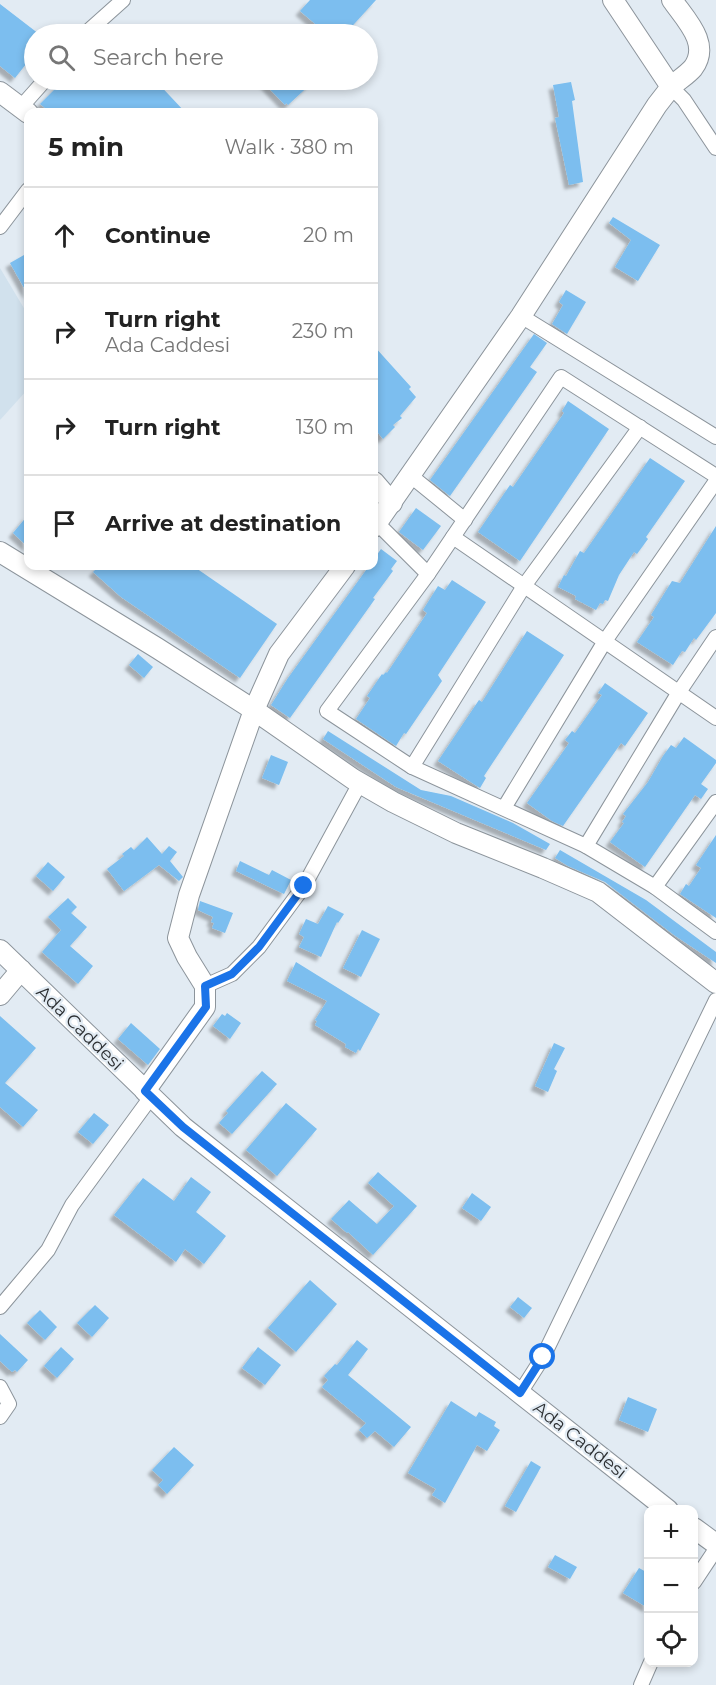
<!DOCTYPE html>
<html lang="en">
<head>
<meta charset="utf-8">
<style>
	body { margin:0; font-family:Montserrat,sans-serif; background:#f2f2f2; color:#222 }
	.controls { position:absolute; right:18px; bottom:18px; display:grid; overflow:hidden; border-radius:12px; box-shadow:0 3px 9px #0003 }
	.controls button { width:54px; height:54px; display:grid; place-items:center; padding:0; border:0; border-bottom:2px solid #e0e0e0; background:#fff; color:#222; font:30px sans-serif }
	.stop { position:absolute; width:18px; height:18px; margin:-14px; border:4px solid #1a73e8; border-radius:50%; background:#fff }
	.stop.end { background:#1a73e8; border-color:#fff; box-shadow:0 2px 6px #0008 }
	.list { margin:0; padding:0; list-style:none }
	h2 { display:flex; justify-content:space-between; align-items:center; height:78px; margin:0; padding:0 24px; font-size:26px }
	h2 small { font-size:20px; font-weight:400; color:#767676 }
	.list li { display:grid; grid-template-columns:39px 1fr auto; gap:18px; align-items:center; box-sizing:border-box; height:96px; padding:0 24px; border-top:2px solid #e0e0e0 }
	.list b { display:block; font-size:22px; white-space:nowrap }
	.list p { margin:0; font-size:20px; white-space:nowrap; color:#767676 }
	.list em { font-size:20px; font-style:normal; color:#767676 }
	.icon { flex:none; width:33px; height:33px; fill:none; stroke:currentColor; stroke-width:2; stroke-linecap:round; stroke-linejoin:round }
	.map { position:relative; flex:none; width:716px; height:1685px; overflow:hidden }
	.search { position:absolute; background:#fff; box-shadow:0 3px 9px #0003; left:24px; top:24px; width:354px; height:66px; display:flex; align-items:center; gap:15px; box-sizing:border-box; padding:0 21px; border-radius:33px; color:#767676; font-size:22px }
	.panel { position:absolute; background:#fff; box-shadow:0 3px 9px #0003; left:24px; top:108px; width:354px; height:462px; border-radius:12px }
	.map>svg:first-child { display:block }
</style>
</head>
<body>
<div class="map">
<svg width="716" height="1685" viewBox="0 0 716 1685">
	<defs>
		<filter id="shadow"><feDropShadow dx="-4.5" dy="4.5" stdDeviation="1.5" flood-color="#0004"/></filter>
	</defs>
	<rect width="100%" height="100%" fill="#e2ebf3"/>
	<path fill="#d1e1ed" d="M 0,268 L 28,315 L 28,389 L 0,420 Z"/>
	<g fill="#7bbeef" filter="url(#shadow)">
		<path d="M 310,0 L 376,0 L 345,34 L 327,34 L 300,11 Z"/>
		<path d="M 0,4 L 39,34 L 34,34 L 34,54 L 15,78 L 0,66 Z"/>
		<path d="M 64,80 L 86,80 L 94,87 L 101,80 L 155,80 L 185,112 L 50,112 L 40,104 Z"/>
		<path d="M 261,80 L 315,80 L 288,105 L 286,103 L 285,105 Z"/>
		<path d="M 571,82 L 575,100 L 572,101 L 583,182 L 569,185 L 555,118 L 559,117 L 553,85 Z"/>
		<path d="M 613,217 L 660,245 L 638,281 L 615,267 L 631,240 L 609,223 Z"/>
		<path d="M 24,255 L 28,263 L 28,295 L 10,263 Z"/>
		<path d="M 566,290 L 586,302 L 567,334 L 552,324 L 563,305 L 559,302 Z"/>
		<path d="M 534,334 L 547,343 L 530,367 L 537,372 L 450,496 L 430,480 Z"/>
		<path d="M 374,346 L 411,387 L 409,389 L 416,397 L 400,416 L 402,418 L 393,425 L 395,427 L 383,439 L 374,428 Z"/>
		<path d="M 568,401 L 609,429 L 520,561 L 478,532 L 510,485 L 513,487 L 564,413 L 562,411 Z"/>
		<path d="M 650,458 L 685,481 L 646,537 L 648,539 L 637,554 L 634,552 L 619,575 L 608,601 L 605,600 L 603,604 L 600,603 L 596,610 L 575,599 L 576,596 L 558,587 L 564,575 L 566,576 L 580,551 L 584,553 Z"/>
		<path d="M 416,508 L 441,526 L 423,550 L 399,532 Z"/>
		<path d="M 28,515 L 28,547 L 13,533 Z"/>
		<path d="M 716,526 L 716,613 L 696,640 L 694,638 L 685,652 L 682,651 L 673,665 L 637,642 L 654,617 L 651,615 L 672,581 L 680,583 Z"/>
		<path d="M 381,549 L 397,561 L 391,569 L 393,571 L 373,598 L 375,599 L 290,718 L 271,705 L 288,678 L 369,566 L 374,566 L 374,559 Z"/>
		<path d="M 99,566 L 193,566 L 277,624 L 240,678 L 121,597 L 93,572 Z"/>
		<path d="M 452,580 L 486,602 L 438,675 L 442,681 L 406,734 L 404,733 L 396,746 L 356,719 L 370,698 L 367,696 L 382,674 L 383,675 L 386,672 L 387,673 L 427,613 L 423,610 L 438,586 L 445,590 Z"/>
		<path d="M 527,631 L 564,655 L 484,776 L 486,778 L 480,788 L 438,761 L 479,700 L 482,702 Z"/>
		<path d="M 138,654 L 153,667 L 144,678 L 129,665 Z"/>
		<path d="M 605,683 L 648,713 L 625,746 L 621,743 L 563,826 L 552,821 L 527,803 L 569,743 L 565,740 L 572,731 L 575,733 L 602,695 L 598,693 Z"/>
		<path d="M 328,731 L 421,790 L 451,796 L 513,823 L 550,844 L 546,850 L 396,787 L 323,739 Z"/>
		<path d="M 684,737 L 716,760 L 716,763 L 701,784 L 708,789 L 701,799 L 695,795 L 645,867 L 610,842 L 624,823 L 622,822 L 626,816 L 623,814 L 648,782 L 663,756 L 671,745 L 676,748 Z"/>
		<path d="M 271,755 L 288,762 L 279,785 L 262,778 Z"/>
		<path d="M 716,835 L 716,918 L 680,894 L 686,884 L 689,886 L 701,868 L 696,865 Z"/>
		<path d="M 147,837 L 162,854 L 169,846 L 177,852 L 170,861 L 183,877 L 179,881 L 159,865 L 124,891 L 107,869 L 124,856 L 122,854 L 131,847 L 134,850 Z"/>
		<path d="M 560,850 L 646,900 L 716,952 L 716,963 L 674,935 L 605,882 L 568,866 L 555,858 Z"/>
		<path d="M 240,861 L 269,875 L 272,870 L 291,880 L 284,894 L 236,871 Z"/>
		<path d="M 48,862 L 65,877 L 53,891 L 36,876 Z"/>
		<path d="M 68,898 L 77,907 L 71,913 L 87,927 L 70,946 L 93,966 L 78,984 L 42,952 L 61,930 L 48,917 Z"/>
		<path d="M 200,901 L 233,913 L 225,933 L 212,928 L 214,923 L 211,922 L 213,917 L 198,910 Z"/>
		<path d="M 328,906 L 344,914 L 338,923 L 337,922 L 321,957 L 299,947 L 304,937 L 299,934 L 306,919 L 318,924 Z"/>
		<path d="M 362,930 L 380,939 L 361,977 L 343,968 Z"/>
		<path d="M 296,962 L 380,1014 L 360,1051 L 358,1049 L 356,1053 L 345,1047 L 346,1044 L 315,1025 L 317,1021 L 315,1020 L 327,1001 L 287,981 Z"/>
		<path d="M 227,1013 L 241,1023 L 230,1039 L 213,1026 L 222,1014 L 225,1016 Z"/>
		<path d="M 0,1016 L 36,1048 L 5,1083 L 38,1110 L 23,1127 L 0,1107 Z"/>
		<path d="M 131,1023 L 160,1049 L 148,1065 L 118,1039 Z"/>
		<path d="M 554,1043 L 565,1048 L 554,1069 L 557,1071 L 548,1092 L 535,1086 Z"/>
		<path d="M 262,1071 L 277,1084 L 232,1134 L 219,1123 L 228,1113 L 226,1111 Z"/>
		<path d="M 286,1103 L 317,1129 L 277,1176 L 246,1150 Z"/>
		<path d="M 94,1113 L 109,1125 L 93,1144 L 78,1132 Z"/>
		<path d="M 378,1172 L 417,1206 L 373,1255 L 348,1232 L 347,1233 L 331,1219 L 349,1200 L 377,1224 L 394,1206 L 368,1183 Z"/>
		<path d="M 191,1177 L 211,1192 L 196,1212 L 226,1236 L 204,1264 L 185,1249 L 176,1262 L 114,1215 L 143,1178 L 174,1201 Z"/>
		<path d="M 472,1193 L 491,1207 L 481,1221 L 462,1208 Z"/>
		<path d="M 310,1280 L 337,1304 L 296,1352 L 268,1328 Z"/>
		<path d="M 518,1297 L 532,1308 L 524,1318 L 510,1307 Z"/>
		<path d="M 95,1305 L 109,1318 L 92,1337 L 77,1323 Z"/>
		<path d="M 40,1310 L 57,1327 L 45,1340 L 27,1323 Z"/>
		<path d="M 0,1334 L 28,1360 L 17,1372 L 15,1370 L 12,1372 L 0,1361 Z"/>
		<path d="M 357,1340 L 368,1349 L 348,1375 L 411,1427 L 394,1447 L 375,1431 L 367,1438 L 359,1430 L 366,1423 L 322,1387 L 328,1380 L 324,1376 L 335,1364 L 337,1365 Z"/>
		<path d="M 61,1347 L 74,1359 L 57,1378 L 44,1366 Z"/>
		<path d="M 258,1347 L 281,1365 L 265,1385 L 242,1368 Z"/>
		<path d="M 628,1397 L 657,1409 L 648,1432 L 619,1420 Z"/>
		<path d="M 451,1401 L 476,1417 L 479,1412 L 496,1422 L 494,1426 L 500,1430 L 487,1451 L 477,1445 L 445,1503 L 432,1495 L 436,1489 L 408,1473 Z"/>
		<path d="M 174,1447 L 194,1465 L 167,1494 L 158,1485 L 163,1480 L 152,1470 Z"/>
		<path d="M 531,1461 L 541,1467 L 516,1512 L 505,1506 Z"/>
		<path d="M 555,1555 L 577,1567 L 570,1579 L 548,1567 Z"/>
		<path d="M 639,1568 L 648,1573 L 648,1608 L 623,1593 Z"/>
	</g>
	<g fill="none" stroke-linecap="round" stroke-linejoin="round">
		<defs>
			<g id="street">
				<path d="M 85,34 L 123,0"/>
				<path d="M 671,87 L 684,100 L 716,148"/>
				<path d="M 21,107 L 45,80"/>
				<path d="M 0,227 L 28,190"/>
				<path d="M 521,316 L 716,437"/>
				<path d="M 411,476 L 465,520"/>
				<path d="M 716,476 L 561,377 L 428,574 L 327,711 L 412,767 L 586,846 L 655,887 L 716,932"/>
				<path d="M 377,523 L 428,574"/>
				<path d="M 453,537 L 716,718"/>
				<path d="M 412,767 L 524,586 L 640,427"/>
				<path d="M 504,808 L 605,641 L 716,481"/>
				<path d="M 586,846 L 679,692 L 716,637"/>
				<path d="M 655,887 L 716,802"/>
				<path d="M 205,986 L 232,974 L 259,947 L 304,886 L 360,783"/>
				<path d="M 0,1307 L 48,1250 L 72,1205 L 151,1097"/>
				<path d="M 0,1387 L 9,1404 L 0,1417"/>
				<path d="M 520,1393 L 543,1357 L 716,1000"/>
				<path d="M 694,1582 L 716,1549"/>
				<path d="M 641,1685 L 651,1662"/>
			</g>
			<g id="secondary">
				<path d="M 671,87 C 677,81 687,75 693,68 C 711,44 686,20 672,0"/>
				<path d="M 0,92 L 28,113"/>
				<path d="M 374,482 L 392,503"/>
				<path d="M 374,527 L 521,316 L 657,105 L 671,87 L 613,0"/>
				<path d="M 0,552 L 157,648 L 254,710 L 353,779 L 393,802 L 456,833 L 543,868 L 598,892 L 716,983"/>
				<path d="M 0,950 L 183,1127 L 668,1510"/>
				<path d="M 0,995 L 21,970"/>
				<path d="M 145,1091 L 205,1007 L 205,986 L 187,957 L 178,938 L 189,895 L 254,710 L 279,654 L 345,566"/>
				<path d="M 694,1528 L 716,1544"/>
			</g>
		</defs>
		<use href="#street" stroke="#8c949b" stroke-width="16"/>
		<use href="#secondary" stroke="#8c949b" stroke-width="22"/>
		<use href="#street" stroke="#fff" stroke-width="14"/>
		<use href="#secondary" stroke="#fff" stroke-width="20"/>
	</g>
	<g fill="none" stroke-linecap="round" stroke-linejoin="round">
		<path stroke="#1a73e8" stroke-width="8" d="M 304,886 L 259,947 L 232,974 L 205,986 L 206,1007 L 145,1091 L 183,1127 L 520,1393 L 543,1357"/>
	</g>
	<g text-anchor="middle" stroke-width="4.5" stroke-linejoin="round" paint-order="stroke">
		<g font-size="18" fill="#2c2f32" stroke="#e2ebf3">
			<text transform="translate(80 1028) rotate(44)" y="6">Ada Caddesi</text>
			<text transform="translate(580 1440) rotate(38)" y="6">Ada Caddesi</text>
		</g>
	</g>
</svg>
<div class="controls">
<button>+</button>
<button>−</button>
<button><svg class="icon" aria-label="locate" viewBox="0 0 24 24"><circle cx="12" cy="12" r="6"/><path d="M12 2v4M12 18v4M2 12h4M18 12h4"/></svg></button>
</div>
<div class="stop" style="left:543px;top:1357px"></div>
<div class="stop end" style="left:304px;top:886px"></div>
<div class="search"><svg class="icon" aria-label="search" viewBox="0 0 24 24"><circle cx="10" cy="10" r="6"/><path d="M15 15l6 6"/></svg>Search here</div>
<section class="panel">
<h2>5 min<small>Walk · 380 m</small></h2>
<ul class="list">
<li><svg class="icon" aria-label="ahead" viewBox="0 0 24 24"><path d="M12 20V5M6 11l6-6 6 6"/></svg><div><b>Continue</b></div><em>20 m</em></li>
<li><svg class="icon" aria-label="right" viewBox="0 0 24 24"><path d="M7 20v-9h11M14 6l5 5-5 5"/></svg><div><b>Turn right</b><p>Ada Caddesi</p></div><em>230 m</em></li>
<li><svg class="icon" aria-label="right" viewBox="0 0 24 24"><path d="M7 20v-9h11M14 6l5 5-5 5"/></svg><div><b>Turn right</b></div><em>130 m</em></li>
<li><svg class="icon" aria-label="arrive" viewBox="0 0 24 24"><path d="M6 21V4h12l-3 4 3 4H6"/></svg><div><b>Arrive at destination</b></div></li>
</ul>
</section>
</div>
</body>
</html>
